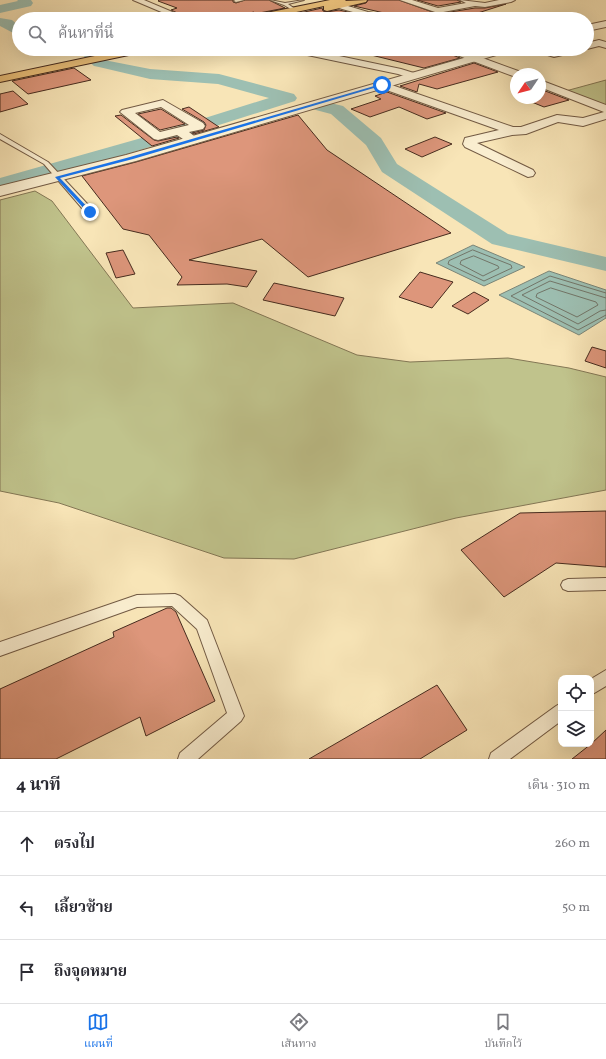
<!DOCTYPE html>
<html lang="th">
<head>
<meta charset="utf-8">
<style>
	body { margin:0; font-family:Vollkorn,"Noto Serif Thai",serif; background:#f7f7f7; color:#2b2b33 }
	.controls { position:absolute; right:12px; bottom:12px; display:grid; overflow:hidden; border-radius:8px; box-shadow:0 4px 16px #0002 }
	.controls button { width:36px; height:36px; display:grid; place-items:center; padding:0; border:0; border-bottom:1px solid #e1e1e2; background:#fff; color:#2b2b33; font:20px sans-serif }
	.compass { position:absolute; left:510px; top:68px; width:36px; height:36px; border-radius:50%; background:#fff; box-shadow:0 4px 16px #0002; rotate:235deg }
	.stop { position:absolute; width:12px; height:12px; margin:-9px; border:3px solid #1a73e8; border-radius:50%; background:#fff }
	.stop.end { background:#1a73e8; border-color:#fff; box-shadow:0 1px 4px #0008 }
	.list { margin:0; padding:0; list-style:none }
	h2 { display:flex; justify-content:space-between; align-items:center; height:52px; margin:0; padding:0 16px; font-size:17px }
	h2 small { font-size:13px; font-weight:400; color:#7c7c81 }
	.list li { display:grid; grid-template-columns:26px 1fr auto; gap:12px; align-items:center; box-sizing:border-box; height:64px; padding:0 16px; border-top:1px solid #e1e1e2 }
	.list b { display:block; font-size:15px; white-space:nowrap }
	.list em { font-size:13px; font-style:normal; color:#7c7c81 }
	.icon { flex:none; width:22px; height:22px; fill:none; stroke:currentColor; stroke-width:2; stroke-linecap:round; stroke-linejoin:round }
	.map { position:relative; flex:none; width:606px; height:759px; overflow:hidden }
	.search { position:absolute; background:#fff; box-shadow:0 4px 16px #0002; left:12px; right:12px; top:12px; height:44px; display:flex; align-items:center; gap:10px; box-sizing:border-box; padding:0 14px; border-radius:22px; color:#7c7c81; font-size:15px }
	.sheet { height:244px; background:#fff }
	nav { display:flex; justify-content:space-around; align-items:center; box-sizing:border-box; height:56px; border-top:1px solid #e1e1e2; background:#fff; font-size:11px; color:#7c7c81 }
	nav a { display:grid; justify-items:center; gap:2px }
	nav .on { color:#1a73e8 }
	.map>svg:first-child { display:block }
</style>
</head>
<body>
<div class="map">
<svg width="606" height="759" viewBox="0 0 606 759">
	<rect width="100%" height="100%" fill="#f8e5b7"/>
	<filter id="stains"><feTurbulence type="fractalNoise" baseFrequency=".005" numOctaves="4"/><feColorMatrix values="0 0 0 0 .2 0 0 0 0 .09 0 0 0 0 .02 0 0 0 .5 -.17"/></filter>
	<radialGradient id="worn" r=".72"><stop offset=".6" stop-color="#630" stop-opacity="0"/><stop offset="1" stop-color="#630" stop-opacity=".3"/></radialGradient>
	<g fill="#c0c38c" stroke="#837755">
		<path d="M 606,80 L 606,109 L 562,92 Z"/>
		<path d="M 35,191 L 52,201 L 133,308 L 233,303 L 357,355 L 410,362 L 508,358 L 569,368 L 606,377 L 606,490 L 456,518 L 294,559 L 224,558 L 59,503 L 0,491 L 0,200 Z"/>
	</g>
	<g fill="#9dbfb2" stroke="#7a8477">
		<path d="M 473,245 L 525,267 L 484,286 L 436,263 Z"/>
		<path d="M 549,271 L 606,290 L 606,318 L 579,335 L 499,295 Z"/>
	</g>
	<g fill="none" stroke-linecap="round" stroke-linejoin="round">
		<g stroke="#727568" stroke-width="1">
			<path d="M 473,250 L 511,265 L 512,268 L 484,281 L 448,264 L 449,261 Z"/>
			<path d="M 474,256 L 498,266 L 499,268 L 483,276 L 460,264 L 461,261 Z"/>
			<path d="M 551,288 L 596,302 L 598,305 L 577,317 L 536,297 L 537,294 Z"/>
			<path d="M 606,293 L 550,276 L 511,296 L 578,330 L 606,315"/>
			<path d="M 606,298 L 550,281 L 522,295 L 578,324 L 600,311 L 606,310"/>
		</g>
		<g fill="#9dbfb2" fill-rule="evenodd">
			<path d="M 17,0 L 31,0 L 33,3 L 31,6 L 0,13 L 0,5 L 18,1 Z"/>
			<path d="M 0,18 L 12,20 L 19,26 L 19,36 L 0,26 Z"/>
			<path d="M 91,53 L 96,54 L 104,60 L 150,69 L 219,74 L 294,94 L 297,98 L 295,101 L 115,158 L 0,190 L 0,178 L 138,139 L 269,98 L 218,84 L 150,79 L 99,67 L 94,66 L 84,57 L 86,54 Z"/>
			<path d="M 318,100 L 343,106 L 381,138 L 397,164 L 508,234 L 606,257 L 606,271 L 492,244 L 382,172 L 366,145 L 331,114 L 312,109 L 310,105 L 312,101 Z"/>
		</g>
	</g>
	<g fill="#dd967b" stroke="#462b1e">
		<path d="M 159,0 L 233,0 L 233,2 L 236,3 L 245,0 L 269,0 L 285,8 L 254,14 L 254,12 L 218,19 L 190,19 L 171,10 L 177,8 L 158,1 Z"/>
		<path d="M 368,0 L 399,0 L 438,14 L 475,8 L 485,8 L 506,4 L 459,19 L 399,19 L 397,16 L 354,6 L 366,3 Z"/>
		<path d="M 417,0 L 457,0 L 461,2 L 438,6 Z"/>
		<path d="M 322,8 L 323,11 L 327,12 L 339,10 L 379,19 L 291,19 L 287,16 Z"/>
		<path d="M 367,49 L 442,49 L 445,52 L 460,58 L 424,68 L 367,54 Z"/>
		<path d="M 474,63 L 498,72 L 437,89 L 419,84 L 417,92 L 400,86 Z"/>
		<path d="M 74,68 L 91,80 L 28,94 L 12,81 Z"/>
		<path d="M 540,89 L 569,100 L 544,107 L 522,98 L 540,98 Z"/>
		<path d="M 13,91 L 28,104 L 0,112 L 0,94 Z"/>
		<path d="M 387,92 L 446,113 L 427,119 L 399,107 L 370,117 L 351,109 L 381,99 L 375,96 Z"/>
		<path d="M 189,107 L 219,127 L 194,134 L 192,133 L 204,130 L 206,125 L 204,122 L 182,109 Z"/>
		<path d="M 161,109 L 185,124 L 160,130 L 138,114 Z"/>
		<path d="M 121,115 L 154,140 L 158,141 L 177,137 L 179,138 L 152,146 L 115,116 Z"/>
		<path d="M 298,115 L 327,150 L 451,233 L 308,277 L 262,239 L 189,260 L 257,271 L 247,287 L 227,284 L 177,285 L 182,277 L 149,235 L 123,229 L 82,176 L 136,162 Z"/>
		<path d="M 435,137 L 452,144 L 422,157 L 405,149 Z"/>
		<path d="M 123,250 L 135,274 L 116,278 L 106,253 Z"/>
		<path d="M 420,272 L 453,282 L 432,308 L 399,297 Z"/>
		<path d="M 274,283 L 344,298 L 335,316 L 263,300 Z"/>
		<path d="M 474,292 L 489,300 L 468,314 L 452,306 Z"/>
		<path d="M 592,347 L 606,351 L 606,368 L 585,361 Z"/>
		<path d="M 606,511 L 606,567 L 556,563 L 504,597 L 461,550 L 520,513 Z"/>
		<path d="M 167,608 L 171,608 L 176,612 L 215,701 L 146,736 L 140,717 L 56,759 L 0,759 L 0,689 L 114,637 L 113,632 Z"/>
		<path d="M 437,685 L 467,730 L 420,759 L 309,759 Z"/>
		<path d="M 606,730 L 606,759 L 572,759 L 591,744 Z"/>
	</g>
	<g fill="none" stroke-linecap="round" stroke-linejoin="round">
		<defs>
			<g id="service">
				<path d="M 235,0 L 244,0 L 236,2 L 234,1 Z"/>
				<path d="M 270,0 L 285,3 L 304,0 L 288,4 L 295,9 L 294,11 L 284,5 Z"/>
				<path d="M 0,134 L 48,162 L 93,210 L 93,214 L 87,214 L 44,164 L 0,139 Z"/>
				<path d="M 606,578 L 606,590 L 568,591 L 563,589 L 561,585 L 563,581 L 568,579 Z"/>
				<path d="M 175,594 L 180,596 L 207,620 L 244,716 L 241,721 L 198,759 L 178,759 L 180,753 L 227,713 L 197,629 L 172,606 L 137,607 L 0,656 L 0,642 L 137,595 Z"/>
				<path d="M 606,670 L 606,686 L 591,695 L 591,679 Z"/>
				<path d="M 561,703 L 561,721 L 510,759 L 489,759 L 491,753 L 556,706 Z"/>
			</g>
			<g id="minor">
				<path d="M 133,0 L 144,0 L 189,19 L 178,19 Z"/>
				<path d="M 400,0 L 412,0 L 438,8 L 466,3 L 460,0 L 485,3 L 499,0 L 515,0 L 511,2 L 485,7 L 475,6 L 438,13 Z"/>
				<path d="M 335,3 L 338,3 L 368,12 L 397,17 L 398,19 C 376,19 357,13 335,7 Z"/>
				<path d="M 283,15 L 290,19 L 279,19 L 280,16 Z"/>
				<path d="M 599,40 L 606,42 L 606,48 L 599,46 L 587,49 L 587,43 Z"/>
				<path d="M 288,49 L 306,49 L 401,69 L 417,74 L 418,76 L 413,79 L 398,74 L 293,52 Z"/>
				<path d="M 444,49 L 458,49 L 521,72 L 522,74 L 516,74 L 516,77 L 513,76 L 446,51 Z"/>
				<path d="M 533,49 L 548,49 L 554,51 L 563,49 L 581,49 L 579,51 L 554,57 L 535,51 Z"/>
				<path d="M 540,80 L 606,105 L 606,119 L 583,126 L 558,122 L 526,134 L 512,135 L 477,143 L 533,170 L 535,173 L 533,176 L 528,177 L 465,147 L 463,144 L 465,138 L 499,130 L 378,87 L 377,85 L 382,82 L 386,83 L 513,127 L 521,127 L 557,115 L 583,118 L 604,112 L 540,87 Z"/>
				<path d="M 163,100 L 203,123 L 205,126 L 203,129 L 189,132 L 199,140 L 197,143 L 189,143 L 177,135 L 158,140 L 154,139 L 120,112 L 122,110 ZM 161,107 L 189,125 L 160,132 L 135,113 Z"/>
			</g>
			<g id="tertiary">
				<path d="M 606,21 L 606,27 L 587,31 L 587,25 Z"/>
				<path d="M 495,49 L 511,49 L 510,51 L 136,161 L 0,196 L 0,186 L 126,155 Z"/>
			</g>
			<g id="trunk">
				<path d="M 330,0 L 346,0 L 345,1 L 367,0 L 366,2 L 327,11 L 324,10 L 324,6 L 264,19 L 246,19 L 251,16 Z"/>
				<path d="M 128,49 L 148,49 L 143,52 L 0,82 L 0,76 Z"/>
			</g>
		</defs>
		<use href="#service" stroke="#725a44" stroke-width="2"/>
		<use href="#minor" stroke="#725a44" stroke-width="2"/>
		<use href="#tertiary" stroke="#725a44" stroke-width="2"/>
		<use href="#trunk" stroke="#462b1e" stroke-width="2"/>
		<use href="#service" fill="#faeed0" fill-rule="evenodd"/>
		<use href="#minor" fill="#faeed0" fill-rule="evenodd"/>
		<use href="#tertiary" fill="#faeed0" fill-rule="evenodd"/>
		<use href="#trunk" fill="#ecc27c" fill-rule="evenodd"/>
	</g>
	<path fill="#1a73e8" d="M 381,84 L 384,85 L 133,159 L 60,178 L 91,211 L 91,213 L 88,213 L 55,177 L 130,157 Z"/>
	<rect width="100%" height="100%" filter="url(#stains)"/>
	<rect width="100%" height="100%" fill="url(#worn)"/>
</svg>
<div class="controls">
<button><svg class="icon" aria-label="locate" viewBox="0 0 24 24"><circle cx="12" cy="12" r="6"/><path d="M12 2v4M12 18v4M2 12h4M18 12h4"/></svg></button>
<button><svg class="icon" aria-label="layers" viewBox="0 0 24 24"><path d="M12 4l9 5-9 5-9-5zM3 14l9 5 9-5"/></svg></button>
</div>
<svg class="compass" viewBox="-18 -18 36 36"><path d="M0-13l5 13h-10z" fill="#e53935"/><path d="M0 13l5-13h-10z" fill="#7c7c81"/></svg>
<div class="stop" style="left:382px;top:85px"></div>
<div class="stop end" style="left:90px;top:212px"></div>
<div class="search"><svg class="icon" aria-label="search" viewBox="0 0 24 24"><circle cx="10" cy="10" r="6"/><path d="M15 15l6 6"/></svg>ค้นหาที่นี่</div>
</div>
<section class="sheet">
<h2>4 นาที<small>เดิน · 310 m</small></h2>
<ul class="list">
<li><svg class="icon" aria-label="ahead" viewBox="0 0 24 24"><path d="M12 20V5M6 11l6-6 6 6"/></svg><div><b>ตรงไป</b></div><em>260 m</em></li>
<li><svg class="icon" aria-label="left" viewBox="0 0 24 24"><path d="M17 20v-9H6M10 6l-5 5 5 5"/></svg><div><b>เลี้ยวซ้าย</b></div><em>50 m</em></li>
<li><svg class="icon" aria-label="arrive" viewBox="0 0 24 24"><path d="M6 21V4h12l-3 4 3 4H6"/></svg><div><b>ถึงจุดหมาย</b></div></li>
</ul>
</section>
<nav>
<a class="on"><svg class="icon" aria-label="map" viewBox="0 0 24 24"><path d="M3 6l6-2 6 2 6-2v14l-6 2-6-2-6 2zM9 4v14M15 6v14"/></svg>แผนที่</a>
<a><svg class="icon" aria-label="directions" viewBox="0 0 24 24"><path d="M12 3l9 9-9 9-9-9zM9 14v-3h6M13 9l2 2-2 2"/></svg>เส้นทาง</a>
<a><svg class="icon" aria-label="saved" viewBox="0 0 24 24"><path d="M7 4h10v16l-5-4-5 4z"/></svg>บันทึกไว้</a>
</nav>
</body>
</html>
